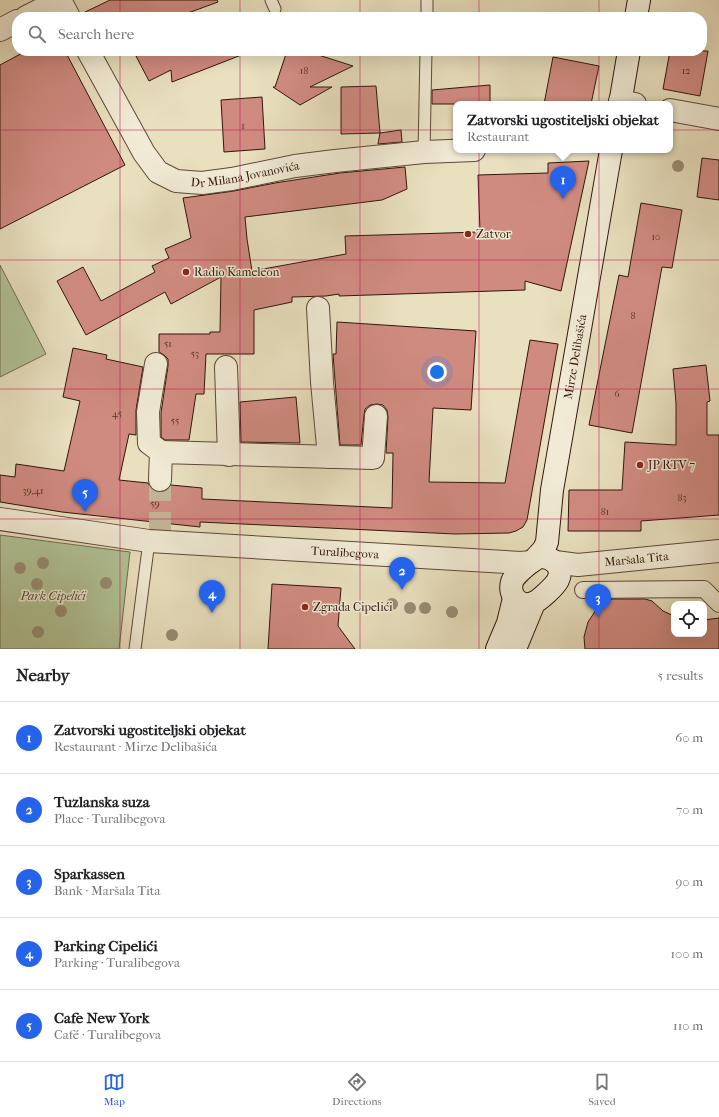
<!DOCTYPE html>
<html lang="en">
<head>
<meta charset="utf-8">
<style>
	body { margin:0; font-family:"IM FELL French Canon",serif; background:#f2f2f2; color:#202124 }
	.controls { position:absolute; right:12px; bottom:12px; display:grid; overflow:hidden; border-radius:8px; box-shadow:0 4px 16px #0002 }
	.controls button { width:36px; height:36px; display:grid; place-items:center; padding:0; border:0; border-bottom:1px solid #e0e0e0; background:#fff; color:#202124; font:20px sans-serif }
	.you { position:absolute; left:437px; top:372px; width:14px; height:14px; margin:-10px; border:3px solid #fff; border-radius:50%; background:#1a73e8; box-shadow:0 0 0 6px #1a73e833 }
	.badge { display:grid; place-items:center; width:26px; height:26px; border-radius:50%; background:#2563eb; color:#fff; font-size:13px; font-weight:700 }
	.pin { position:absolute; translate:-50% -33px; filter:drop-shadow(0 1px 2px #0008) }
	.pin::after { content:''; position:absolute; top:21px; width:14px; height:12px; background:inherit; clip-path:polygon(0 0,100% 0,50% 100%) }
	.popup { position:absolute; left:453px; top:101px; width:220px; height:52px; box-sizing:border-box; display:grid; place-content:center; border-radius:8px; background:#fff; filter:drop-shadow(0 1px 3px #0005); font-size:13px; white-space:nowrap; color:#757577 }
	.popup b { font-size:15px; color:#202124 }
	.popup::after { content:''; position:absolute; left:50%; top:100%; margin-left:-8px; border:8px solid transparent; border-top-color:#fff }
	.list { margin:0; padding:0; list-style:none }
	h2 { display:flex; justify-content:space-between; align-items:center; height:52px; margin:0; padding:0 16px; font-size:17px }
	h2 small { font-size:13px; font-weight:400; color:#757577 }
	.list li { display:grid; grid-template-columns:26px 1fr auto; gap:12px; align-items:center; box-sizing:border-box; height:72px; padding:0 16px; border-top:1px solid #e0e0e0 }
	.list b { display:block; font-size:15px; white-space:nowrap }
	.list p { margin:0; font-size:13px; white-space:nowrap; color:#757577 }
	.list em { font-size:13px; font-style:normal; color:#757577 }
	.icon { flex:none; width:22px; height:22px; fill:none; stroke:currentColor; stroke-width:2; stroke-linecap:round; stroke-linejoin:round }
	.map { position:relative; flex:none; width:719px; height:649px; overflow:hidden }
	.search { position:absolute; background:#fff; box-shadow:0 4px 16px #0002; left:12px; right:12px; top:12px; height:44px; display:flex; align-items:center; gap:10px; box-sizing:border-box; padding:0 14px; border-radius:16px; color:#757577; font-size:15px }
	.sheet { height:412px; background:#fff }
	nav { display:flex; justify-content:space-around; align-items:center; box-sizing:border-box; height:56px; border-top:1px solid #e0e0e0; background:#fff; font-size:11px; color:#757577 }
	nav a { display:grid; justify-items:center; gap:2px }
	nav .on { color:#2563eb }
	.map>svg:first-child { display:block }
</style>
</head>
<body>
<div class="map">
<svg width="719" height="649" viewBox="0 0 719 649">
	<rect width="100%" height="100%" fill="#e9e0bf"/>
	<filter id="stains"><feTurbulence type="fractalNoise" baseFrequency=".005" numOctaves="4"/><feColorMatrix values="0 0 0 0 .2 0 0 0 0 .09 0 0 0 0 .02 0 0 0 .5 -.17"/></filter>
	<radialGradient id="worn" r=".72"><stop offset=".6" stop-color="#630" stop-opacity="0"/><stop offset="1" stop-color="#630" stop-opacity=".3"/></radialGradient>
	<g fill="#b1c396" stroke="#706c50">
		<path d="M 0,265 L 46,354 L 0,377 Z"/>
		<path d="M 0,535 L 130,552 L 119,649 L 0,649 Z"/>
	</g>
	<g fill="#d08b81" stroke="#30150b">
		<path d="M 110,0 L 217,0 L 218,2 L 177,17 L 81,17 L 81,14 Z"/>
		<path d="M 26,51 L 65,51 L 125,165 L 0,229 L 0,65 Z"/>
		<path d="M 146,51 L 249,51 L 249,52 L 172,82 L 171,70 L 149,81 L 136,56 Z"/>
		<path d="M 287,51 L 306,51 L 353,66 L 310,87 L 332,87 L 300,105 L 273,87 L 275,87 Z"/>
		<path d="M 670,51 L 708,51 L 700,96 L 663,89 Z"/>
		<path d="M 553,57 L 599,66 L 591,104 L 544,104 Z"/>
		<path d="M 490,85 L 490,104 L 432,104 L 432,90 Z"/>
		<path d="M 376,86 L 380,133 L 341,134 L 341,87 Z"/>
		<path d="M 262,97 L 265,149 L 224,152 L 221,100 Z"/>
		<path d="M 401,130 L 402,142 L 378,144 L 380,133 Z"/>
		<path d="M 702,158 L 719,160 L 719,200 L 697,197 Z"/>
		<path d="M 589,161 L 561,291 L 525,281 L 525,290 L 339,296 L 339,294 L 326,296 L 292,297 L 292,302 L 254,310 L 254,354 L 206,354 L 204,394 L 196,394 L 189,440 L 165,440 L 161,437 L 161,413 L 168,366 L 168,359 L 164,355 L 159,352 L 159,334 L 210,334 L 210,332 L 220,332 L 221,277 L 171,304 L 165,292 L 86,335 L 57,281 L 83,267 L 101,301 L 155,272 L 152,266 L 169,258 L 165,249 L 191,238 L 183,198 L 234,191 L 275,183 L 340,173 L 405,167 L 407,189 L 382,200 L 245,217 L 247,239 L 252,271 L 346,254 L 345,236 L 480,232 L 478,175 L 548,173 L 548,163 Z"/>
		<path d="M 641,203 L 682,210 L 672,268 L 662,267 L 632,433 L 589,425 L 619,275 L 628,277 Z"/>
		<path d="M 337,322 L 476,331 L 471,410 L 433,408 L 429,482 L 505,483 L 530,340 L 558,344 L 527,520 L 523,527 L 516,531 L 509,533 L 455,534 L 200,522 L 200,527 L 62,512 L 0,502 L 0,475 L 15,477 L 16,464 L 64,471 L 80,401 L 63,397 L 73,348 L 107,355 L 106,359 L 143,367 L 136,410 L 136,435 L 129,434 L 119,480 L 148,483 L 153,490 L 159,492 L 166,491 L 171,485 L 202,488 L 202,499 L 392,508 L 393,453 L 386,453 L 388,417 L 387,410 L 383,405 L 377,404 L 370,405 L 365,409 L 364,415 L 361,445 L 340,445 L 333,354 L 336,354 Z"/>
		<path d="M 706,365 L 710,401 L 707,402 L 707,435 L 719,435 L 719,515 L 641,521 L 641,531 L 568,531 L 569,490 L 622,490 L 625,442 L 676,445 L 676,403 L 673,369 Z"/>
		<path d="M 296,397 L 300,443 L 241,442 L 240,402 Z"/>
		<path d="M 272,584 L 341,588 L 338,626 L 355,649 L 268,649 Z"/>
		<path d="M 612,599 L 645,599 L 652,601 L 663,611 L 674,616 L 674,634 L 704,634 L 704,620 L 719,618 L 719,649 L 585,649 L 584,637 L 588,622 L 596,610 L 608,601 Z"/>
	</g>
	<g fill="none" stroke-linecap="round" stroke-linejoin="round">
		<path stroke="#c4b79b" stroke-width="22" stroke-dasharray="22 11" stroke-linecap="butt" d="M 160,534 L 160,480"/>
		<defs>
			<g id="service">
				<path d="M 271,0 L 275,9"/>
				<path d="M 427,17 L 427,0"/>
				<path d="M 424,152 L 426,51"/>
				<path d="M 135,649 L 149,541"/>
			</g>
			<path id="pedestrian" d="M 583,590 L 704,589 L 719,604"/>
			<g id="minor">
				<path d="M 60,0 L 69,17"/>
				<path d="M 26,17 L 60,0"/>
				<path d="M 0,30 L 17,21"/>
				<path id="s1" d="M 88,51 L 144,153 L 158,172 L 176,181 L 202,183 L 232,179 L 295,166 L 335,161 L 424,152 L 474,150"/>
				<path d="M 620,101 L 635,104"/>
				<path d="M 670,110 L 719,119"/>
				<path d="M 318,308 L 322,382 L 329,457"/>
				<path d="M 156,364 L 148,412 L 149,443 L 161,452"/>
				<path d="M 226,367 L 229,455"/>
				<path d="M 160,480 L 161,452 L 373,458 L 376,416"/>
				<path id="s2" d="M 0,519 L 149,541 L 521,563 L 531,562"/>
			</g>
			<g id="tertiary">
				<path id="s3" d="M 555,562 L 578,565 L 719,551"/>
			</g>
			<g id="secondary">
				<path d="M 636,17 L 639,0"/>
				<path d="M 620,104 L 629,51"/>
				<path d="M 539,557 C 551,556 565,566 558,580 C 555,586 539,601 533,603 C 520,608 508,596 512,582 C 514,575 531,561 539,557 Z"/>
				<path id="s4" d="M 534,560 L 544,549 L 547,542 L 552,490 L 611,150"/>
				<path d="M 497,649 L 508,623 L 514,598"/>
				<path d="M 515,649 L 534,603"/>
			</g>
		</defs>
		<use href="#service" stroke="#5e4838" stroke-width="13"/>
		<use href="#pedestrian" stroke="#5e4838" stroke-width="18"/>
		<use href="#minor" stroke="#5e4838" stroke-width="24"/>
		<use href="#tertiary" stroke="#5e4838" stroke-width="24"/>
		<use href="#secondary" stroke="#30150b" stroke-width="24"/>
		<use href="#service" stroke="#f1ebd5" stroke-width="11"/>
		<use href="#pedestrian" stroke="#f1ebd5" stroke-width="16"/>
		<use href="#minor" stroke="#f1ebd5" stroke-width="22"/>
		<use href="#tertiary" stroke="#f1ebd5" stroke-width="22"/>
		<use href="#secondary" stroke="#f1ebd5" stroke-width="22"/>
	</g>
	<g fill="#998d73">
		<circle cx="678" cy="166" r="6"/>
		<circle cx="43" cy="563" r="6"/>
		<circle cx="20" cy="568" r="6"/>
		<circle cx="106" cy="583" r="6"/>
		<circle cx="37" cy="584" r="6"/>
		<circle cx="392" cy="604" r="6"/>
		<circle cx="410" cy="608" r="6"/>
		<circle cx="425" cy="608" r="6"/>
		<circle cx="61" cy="611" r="6"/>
		<circle cx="452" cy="612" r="6"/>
		<circle cx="38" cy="632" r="6"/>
		<circle cx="172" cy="635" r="6"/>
	</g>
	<path fill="none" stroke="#c2185b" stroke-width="1" stroke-opacity="0.55" d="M 120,0 L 120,17M 240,0 L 240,17M 360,0 L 360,17M 479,0 L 479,17M 599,0 L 599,17M 120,51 L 120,649M 240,51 L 240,649M 360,51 L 360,649M 479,51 L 479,649M 599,51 L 599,649M 0,130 L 719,130M 0,260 L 719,260M 0,389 L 719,389M 0,519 L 719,519"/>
	<g fill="#8f2418" stroke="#f1ebd5" stroke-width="1.5">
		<circle cx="468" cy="234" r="4"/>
		<circle cx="186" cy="272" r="4"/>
		<circle cx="640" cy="465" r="4"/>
		<circle cx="305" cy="607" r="4"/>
	</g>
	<g text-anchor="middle" stroke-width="3" stroke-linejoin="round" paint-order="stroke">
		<g font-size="10" fill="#583228">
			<text x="304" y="74">18</text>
			<text x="686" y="74">12</text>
			<text x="243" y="129">1</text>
			<text x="656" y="240">10</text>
			<text x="633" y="319">8</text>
			<text x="168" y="347">51</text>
			<text x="195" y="357">53</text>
			<text x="617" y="397">6</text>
			<text x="117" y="417">45</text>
			<text x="175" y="424">55</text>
			<text x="33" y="494">39,41</text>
			<text x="682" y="501">83</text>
			<text x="155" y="507">59</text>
			<text x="605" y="515">81</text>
		</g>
		<g font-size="12" fill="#30150b" stroke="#f1ebd5">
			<text dy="4" stroke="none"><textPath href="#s1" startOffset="230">Dr Milana Jovanovića</textPath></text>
			<text dy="4" stroke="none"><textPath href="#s4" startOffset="210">Mirze Delibašića</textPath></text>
			<text dy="4" stroke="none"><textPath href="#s2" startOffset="347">Turalibegova</textPath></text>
			<text dy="4" stroke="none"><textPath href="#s3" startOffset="82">Maršala Tita</textPath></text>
		</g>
		<g font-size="12" fill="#30150b" stroke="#f1ebd5" text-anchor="start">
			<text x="476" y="238">Zatvor</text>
			<text x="194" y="276">Radio Kameleon</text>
			<text x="648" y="469">JP RTV 7</text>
			<text x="313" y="611">Zgrada Cipelići</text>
		</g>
		<g font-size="12" font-style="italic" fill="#574935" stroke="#f1ebd5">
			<text x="53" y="600">Park Cipelići</text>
		</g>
	</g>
	<rect width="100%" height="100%" filter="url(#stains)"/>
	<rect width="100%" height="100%" fill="url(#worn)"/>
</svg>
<div class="controls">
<button><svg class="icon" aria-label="locate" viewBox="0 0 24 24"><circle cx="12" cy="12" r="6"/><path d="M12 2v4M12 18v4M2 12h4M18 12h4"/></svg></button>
</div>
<div class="you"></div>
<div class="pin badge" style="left:563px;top:199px">1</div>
<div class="popup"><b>Zatvorski ugostiteljski objekat</b>Restaurant</div>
<div class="pin badge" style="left:402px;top:590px">2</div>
<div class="pin badge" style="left:598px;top:617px">3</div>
<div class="pin badge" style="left:212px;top:613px">4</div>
<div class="pin badge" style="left:85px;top:512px">5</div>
<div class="search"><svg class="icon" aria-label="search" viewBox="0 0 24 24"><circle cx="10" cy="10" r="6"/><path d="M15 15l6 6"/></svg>Search here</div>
</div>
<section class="sheet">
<h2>Nearby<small>5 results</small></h2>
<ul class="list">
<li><span class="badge">1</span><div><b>Zatvorski ugostiteljski objekat</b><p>Restaurant · Mirze Delibašića</p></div><em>60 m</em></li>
<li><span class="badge">2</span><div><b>Tuzlanska suza</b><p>Place · Turalibegova</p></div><em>70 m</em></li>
<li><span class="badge">3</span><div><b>Sparkassen</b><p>Bank · Maršala Tita</p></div><em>90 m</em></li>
<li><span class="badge">4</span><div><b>Parking Cipelići</b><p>Parking · Turalibegova</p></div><em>100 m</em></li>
<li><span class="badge">5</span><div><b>Cafe New York</b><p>Café · Turalibegova</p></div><em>110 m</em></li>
</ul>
</section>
<nav>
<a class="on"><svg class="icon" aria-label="map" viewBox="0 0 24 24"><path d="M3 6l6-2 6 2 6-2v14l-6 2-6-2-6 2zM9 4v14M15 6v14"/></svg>Map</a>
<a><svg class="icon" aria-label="directions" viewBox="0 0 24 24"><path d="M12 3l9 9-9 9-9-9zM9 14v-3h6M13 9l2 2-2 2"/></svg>Directions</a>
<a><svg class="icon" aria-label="saved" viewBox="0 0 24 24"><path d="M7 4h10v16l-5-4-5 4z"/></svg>Saved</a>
</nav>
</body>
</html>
